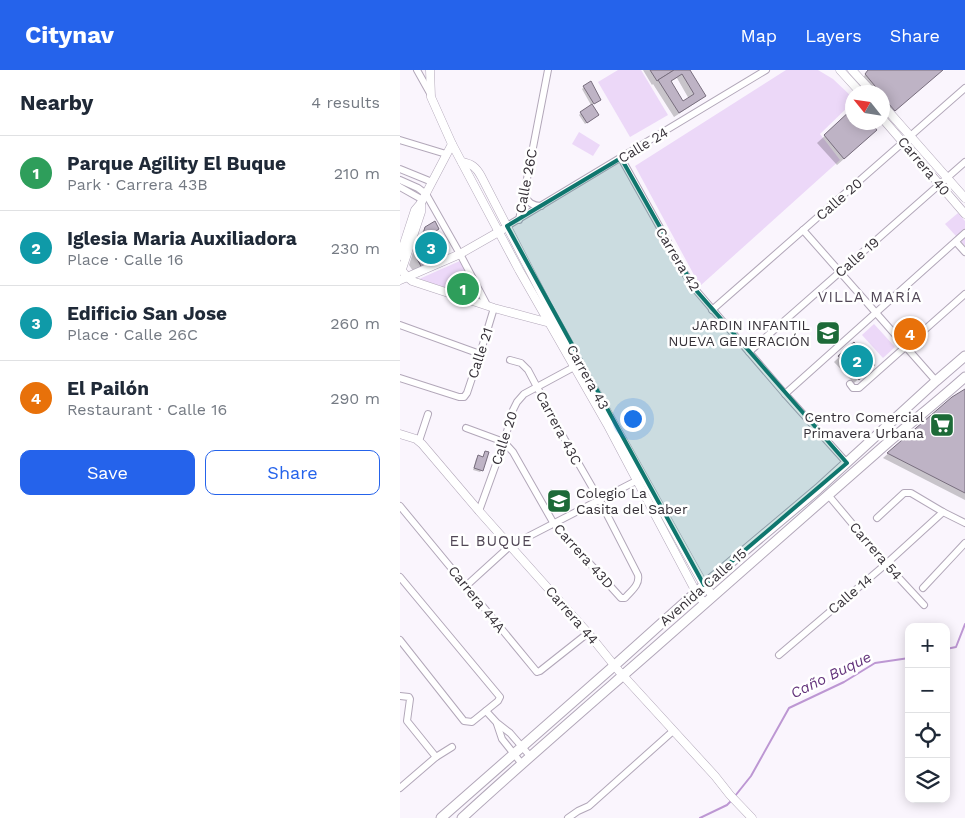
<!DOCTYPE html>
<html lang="en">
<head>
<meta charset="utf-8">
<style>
	body { margin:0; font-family:"Work Sans",sans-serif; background:#f2f2f3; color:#1f2937 }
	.controls { position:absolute; right:15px; bottom:15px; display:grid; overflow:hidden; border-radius:10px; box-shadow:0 2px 12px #0003 }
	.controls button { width:45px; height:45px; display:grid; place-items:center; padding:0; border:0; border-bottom:1px solid #e0e1e3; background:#fff; color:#1f2937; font:25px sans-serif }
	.compass { position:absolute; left:445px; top:15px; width:45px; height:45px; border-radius:50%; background:#fff; box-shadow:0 2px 12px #0003; rotate:300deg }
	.you { position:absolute; left:232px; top:348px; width:18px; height:18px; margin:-12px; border:4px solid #fff; border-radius:50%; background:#1a73e8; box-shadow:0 0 0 8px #1a73e833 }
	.badge { display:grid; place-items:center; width:32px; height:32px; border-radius:50%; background:#2563eb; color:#fff; font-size:16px; font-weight:700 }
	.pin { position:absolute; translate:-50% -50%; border:2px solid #fff; box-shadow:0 1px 5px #0006 }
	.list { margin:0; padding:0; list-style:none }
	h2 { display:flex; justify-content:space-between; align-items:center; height:65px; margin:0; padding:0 20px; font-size:21px }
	h2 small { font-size:16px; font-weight:400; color:#747a83 }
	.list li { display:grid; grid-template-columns:32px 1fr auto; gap:15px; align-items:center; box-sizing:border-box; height:75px; padding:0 20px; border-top:1px solid #e0e1e3 }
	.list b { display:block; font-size:19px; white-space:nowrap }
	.list p { margin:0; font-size:16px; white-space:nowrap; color:#747a83 }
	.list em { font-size:16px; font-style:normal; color:#747a83 }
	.actions { display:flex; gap:10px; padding:15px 20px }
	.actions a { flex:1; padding:11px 0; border:1px solid #2563eb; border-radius:10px; text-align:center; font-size:18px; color:#2563eb }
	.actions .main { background:#2563eb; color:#fff }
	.icon { flex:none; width:28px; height:28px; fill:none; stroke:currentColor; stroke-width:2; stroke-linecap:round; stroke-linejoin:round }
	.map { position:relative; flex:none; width:565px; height:748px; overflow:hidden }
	header { display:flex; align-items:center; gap:30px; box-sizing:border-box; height:70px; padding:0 25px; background:#2563eb; color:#fff }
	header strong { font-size:24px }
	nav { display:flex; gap:28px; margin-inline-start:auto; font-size:18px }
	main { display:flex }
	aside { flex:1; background:#fff }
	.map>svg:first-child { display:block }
</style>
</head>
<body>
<header>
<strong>Citynav</strong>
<nav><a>Map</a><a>Layers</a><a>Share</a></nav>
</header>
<main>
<aside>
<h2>Nearby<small>4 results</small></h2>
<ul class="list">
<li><span class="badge" style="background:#2e9e5b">1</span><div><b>Parque Agility El Buque</b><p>Park · Carrera 43B</p></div><em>210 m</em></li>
<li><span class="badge" style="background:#0f9aa8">2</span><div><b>Iglesia Maria Auxiliadora</b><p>Place · Calle 16</p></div><em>230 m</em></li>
<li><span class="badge" style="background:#0f9aa8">3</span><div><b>Edificio San Jose</b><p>Place · Calle 26C</p></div><em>260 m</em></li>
<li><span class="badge" style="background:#e8710a">4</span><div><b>El Pailón</b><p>Restaurant · Calle 16</p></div><em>290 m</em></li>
</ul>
<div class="actions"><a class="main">Save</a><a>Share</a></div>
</aside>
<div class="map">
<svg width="565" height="748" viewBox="0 0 565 748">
	<rect width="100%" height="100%" fill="#faf5fd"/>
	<g fill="#ecd8f8">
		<path d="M 218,0 L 241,0 L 268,45 L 230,67 L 198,12 Z"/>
		<path d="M 386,0 L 418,0 L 433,9 L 452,27 L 452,33 L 420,64 L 440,90 L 300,216 L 235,96 Z"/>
		<path d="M 179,62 L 200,75 L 193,86 L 172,74 Z"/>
		<path d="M 558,143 L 565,151 L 565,176 L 545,154 Z"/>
		<path d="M 62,190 L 81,229 L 19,209 Z"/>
		<path d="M 474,254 L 495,277 L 483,288 L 462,265 Z"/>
	</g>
	<g fill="#0003" fill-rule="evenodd">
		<path d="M 243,0 L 289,0 L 305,26 L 300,30 L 274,47 L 253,14 L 252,15 ZM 277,8 L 289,29 L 282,33 L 270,12 Z"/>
		<path d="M 470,0 L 541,0 L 490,45 L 482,36 L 482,22 L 471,22 L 461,9 Z"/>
		<path d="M 184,17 L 198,31 L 191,35 L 182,19 Z"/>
		<path d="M 452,41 L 452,52 L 468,68 L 437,95 L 417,73 Z"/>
		<path d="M 181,43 L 196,47 L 185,54 L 179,45 Z"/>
		<path d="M 26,158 L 38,159 L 31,166 L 30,169 L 40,186 L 33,193 L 27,191 L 15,204 L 9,195 L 18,166 Z"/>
		<path d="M 454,273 L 473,295 L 454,313 L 434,292 Z"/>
		<path d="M 565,320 L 565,430 L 483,388 L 553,328 Z"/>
		<path d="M 85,382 L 82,400 L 80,402 L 73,400 L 76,389 L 78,387 L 82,388 Z"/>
	</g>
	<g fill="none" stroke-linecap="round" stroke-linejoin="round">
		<g stroke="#bd97d3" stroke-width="2">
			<path d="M 546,579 L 556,577 L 565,554"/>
			<path d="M 335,726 L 351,706 L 389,638 L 444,612 L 475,593 L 509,588"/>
			<path d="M 300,748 L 327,735 L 332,730"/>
		</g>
	</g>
	<g fill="#beb3c5" stroke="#786e7e" fill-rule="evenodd">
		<path d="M 250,0 L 274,0 L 257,11 Z"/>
		<path d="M 274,0 L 290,0 L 306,26 L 279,43 L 258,10 ZM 282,4 L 294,24 L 283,31 L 271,11 Z"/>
		<path d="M 468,0 L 543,0 L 495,41 L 482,26 L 482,22 L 480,22 L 465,4 Z"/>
		<path d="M 191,11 L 201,30 L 194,34 L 183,16 Z"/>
		<path d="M 192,34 L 199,45 L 187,53 L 180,42 Z"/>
		<path d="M 452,39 L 452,52 L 470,52 L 477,60 L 444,89 L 424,65 Z"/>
		<path d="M 35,151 L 39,159 L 33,163 L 31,168 L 45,172 L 41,187 L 28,183 L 26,188 L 30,194 L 22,198 L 16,187 L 25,157 Z"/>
		<path d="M 454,272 L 475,295 L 459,310 L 438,286 Z"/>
		<path d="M 565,319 L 565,423 L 487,383 L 552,327 Z"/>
		<path d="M 85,381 L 89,382 L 83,401 L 74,398 L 78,385 L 83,387 Z"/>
	</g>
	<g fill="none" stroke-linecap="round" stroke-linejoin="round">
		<defs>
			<g id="minor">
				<path d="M 17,0 L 31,25"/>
				<path d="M 0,70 L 46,84"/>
				<path d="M 221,88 L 268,172 L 280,196 L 295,219 L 385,324 L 447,393"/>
				<path d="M 0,99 L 32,112"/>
				<path d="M 0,110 L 18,118 L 26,124 L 60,184 L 87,235"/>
				<path d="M 0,117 L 23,130"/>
				<path d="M 124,125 C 128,132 132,136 141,136"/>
				<path d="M 119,150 L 148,0"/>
				<path d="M 107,156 L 366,0"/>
				<path d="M 403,160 L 536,311"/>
				<path d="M 556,172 L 565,182"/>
				<path d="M 312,240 L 565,18"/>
				<path d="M 0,255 L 80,284"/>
				<path d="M 349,282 L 565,92"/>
				<path d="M 0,308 L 59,327 L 64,327 L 67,323 L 80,284 L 94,238"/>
				<path d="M 450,314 L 453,318 L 459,318 L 565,224"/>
				<path d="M 385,324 L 565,163"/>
				<path d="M 66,358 L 104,372 L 113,382 L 154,454 L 221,528 L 225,528 C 231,521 240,515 238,505 L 199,429 L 165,370 L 128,300 L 121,293 L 110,290"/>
				<path d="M 19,371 L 28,344"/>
				<path d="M 429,426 L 486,494 L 524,535"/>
				<path d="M 0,436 L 137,602 L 140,601 L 188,563"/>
				<path d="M 79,441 L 104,372 L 113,340 L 117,332 L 124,324 L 174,297"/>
				<path d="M 477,448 L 504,423 L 511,423 L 543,442 L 565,453"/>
				<path d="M 0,507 L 100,627 L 98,631 L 72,652 L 64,651 L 0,570"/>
				<path d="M 66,516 L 110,476 L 236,411"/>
				<path d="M 523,518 L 565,473"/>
				<path d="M 379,585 L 486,494 L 543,442"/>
				<path d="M 0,626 L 9,627 L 10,629 L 7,651 L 36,687"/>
				<path d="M 86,641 L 97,653 L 110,663 L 130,686"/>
				<path d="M 97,654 L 102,669 L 122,694"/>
				<path d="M 0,718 L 36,687 L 52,677"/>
				<path d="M 168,748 L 178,741 L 189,736 L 273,661"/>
			</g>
			<g id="tertiary">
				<path d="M 30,0 L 31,27 L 52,74 L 119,200 L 207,354 L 296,522 L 299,527 L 305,533"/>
				<path d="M 440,0 L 460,22"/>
				<path d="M 452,0 L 472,22"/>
				<path d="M 482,34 L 565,128"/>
				<path d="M 482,48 L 565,144"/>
				<path d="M 62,92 C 72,94 76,97 81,106 L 148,236 L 304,515 L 313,526"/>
				<path d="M 0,186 L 15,140 L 21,133 L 52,74"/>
				<path d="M 0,198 L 7,207 L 12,211 L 94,238 L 150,253"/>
				<path d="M 2,199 L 21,142 L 21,133"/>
				<path d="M 0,210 L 60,184 L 102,160"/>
				<path d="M 0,364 L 16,369 L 22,374 L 79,441 L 188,563 L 218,600 L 315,706 L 330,725 L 352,748"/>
			</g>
			<g id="secondary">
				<path d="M 41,748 L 215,595 L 304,515 L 418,419 L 536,311 L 565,286"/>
				<path d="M 62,748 C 124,691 188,636 252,580 C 326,515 401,449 476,383 C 505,357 536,333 565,307"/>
			</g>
		</defs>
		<use href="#minor" stroke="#b2a7b9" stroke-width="8"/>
		<use href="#tertiary" stroke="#b2a7b9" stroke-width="9"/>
		<use href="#secondary" stroke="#b2a7b9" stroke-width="11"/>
		<use href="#minor" stroke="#fff" stroke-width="6"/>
		<use href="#tertiary" stroke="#fff" stroke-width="8"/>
		<use href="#secondary" stroke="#fff" stroke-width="9"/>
	</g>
	<path fill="#0f766e" fill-opacity="0.2" stroke="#0f766e" stroke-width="4" stroke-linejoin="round" d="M 221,88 L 295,219 L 447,393 L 304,515 L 107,156 Z"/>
	<defs>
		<symbol id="school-square" viewBox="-11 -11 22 22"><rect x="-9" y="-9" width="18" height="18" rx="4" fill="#1d6a38" stroke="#fff"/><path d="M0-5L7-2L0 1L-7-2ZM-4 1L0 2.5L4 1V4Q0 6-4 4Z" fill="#fff"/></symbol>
		<symbol id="supermarket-square" viewBox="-11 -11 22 22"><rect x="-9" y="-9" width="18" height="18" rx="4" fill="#1d6a38" stroke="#fff"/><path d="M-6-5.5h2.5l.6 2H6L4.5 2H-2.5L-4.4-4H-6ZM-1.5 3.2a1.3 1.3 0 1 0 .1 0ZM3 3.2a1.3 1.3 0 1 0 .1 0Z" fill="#fff"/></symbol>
	</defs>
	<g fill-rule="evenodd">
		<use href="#school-square" x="414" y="249" width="28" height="28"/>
		<use href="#supermarket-square" x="528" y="341" width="28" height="28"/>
		<use href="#school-square" x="145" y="417" width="28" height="28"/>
	</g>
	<g text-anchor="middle" stroke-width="5" stroke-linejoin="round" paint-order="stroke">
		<g font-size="14" fill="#363138" stroke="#fff">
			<text transform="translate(243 75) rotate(-31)" y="5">Calle 24</text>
			<text transform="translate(524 96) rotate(50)" y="5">Carrera 40</text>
			<text transform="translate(126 111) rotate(-79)" y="5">Calle 26C</text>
			<text transform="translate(439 129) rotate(-41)" y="5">Calle 20</text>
			<text transform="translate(457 187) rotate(-41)" y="5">Calle 19</text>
			<text transform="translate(278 189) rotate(59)" y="5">Carrera 42</text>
			<text transform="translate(80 283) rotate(-72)" y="5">Calle 21</text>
			<text transform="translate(188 307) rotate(61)" y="5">Carrera 43</text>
			<text transform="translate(159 358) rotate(62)" y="5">Carrera 43C</text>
			<text transform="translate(104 368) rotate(-72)" y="5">Calle 20</text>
			<text transform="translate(476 481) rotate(49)" y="5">Carrera 54</text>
			<text transform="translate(184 486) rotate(48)" y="5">Carrera 43D</text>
			<text transform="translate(303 517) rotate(-41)" y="5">Avenida Calle 15</text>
			<text transform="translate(450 524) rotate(-40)" y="5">Calle 14</text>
			<text transform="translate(77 529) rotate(51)" y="5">Carrera 44A</text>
			<text transform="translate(172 545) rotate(49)" y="5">Carrera 44</text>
		</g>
		<g font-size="14" fill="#363138" stroke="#fff" text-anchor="end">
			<text x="410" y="260">JARDIN INFANTIL<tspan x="410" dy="16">NUEVA GENERACIÓN</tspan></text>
			<text x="524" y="352">Centro Comercial<tspan x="524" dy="16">Primavera Urbana</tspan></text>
			<text x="176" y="428" text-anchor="start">Colegio La<tspan x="176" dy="16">Casita del Saber</tspan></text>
		</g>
		<g font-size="15" letter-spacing="1" fill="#504655" stroke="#fff">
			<text x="470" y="232">VILLA MARÍA</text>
			<text x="91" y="476">EL BUQUE</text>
		</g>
		<g font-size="15" font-style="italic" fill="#63337b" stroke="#fff">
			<text transform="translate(431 605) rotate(-26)" y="5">Caño Buque</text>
		</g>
	</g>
</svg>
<div class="controls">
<button>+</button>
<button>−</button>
<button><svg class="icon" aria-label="locate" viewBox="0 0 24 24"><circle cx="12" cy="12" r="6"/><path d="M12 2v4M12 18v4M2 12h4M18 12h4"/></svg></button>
<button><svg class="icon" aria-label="layers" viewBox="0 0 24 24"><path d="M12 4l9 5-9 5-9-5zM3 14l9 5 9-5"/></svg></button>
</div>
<svg class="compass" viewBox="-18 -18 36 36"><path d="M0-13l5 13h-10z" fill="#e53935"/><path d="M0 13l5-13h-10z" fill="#747a83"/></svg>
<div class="you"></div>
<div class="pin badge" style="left:63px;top:219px;background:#2e9e5b">1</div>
<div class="pin badge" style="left:457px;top:291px;background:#0f9aa8">2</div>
<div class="pin badge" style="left:31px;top:178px;background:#0f9aa8">3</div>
<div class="pin badge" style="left:510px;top:264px;background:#e8710a">4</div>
</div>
</main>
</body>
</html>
